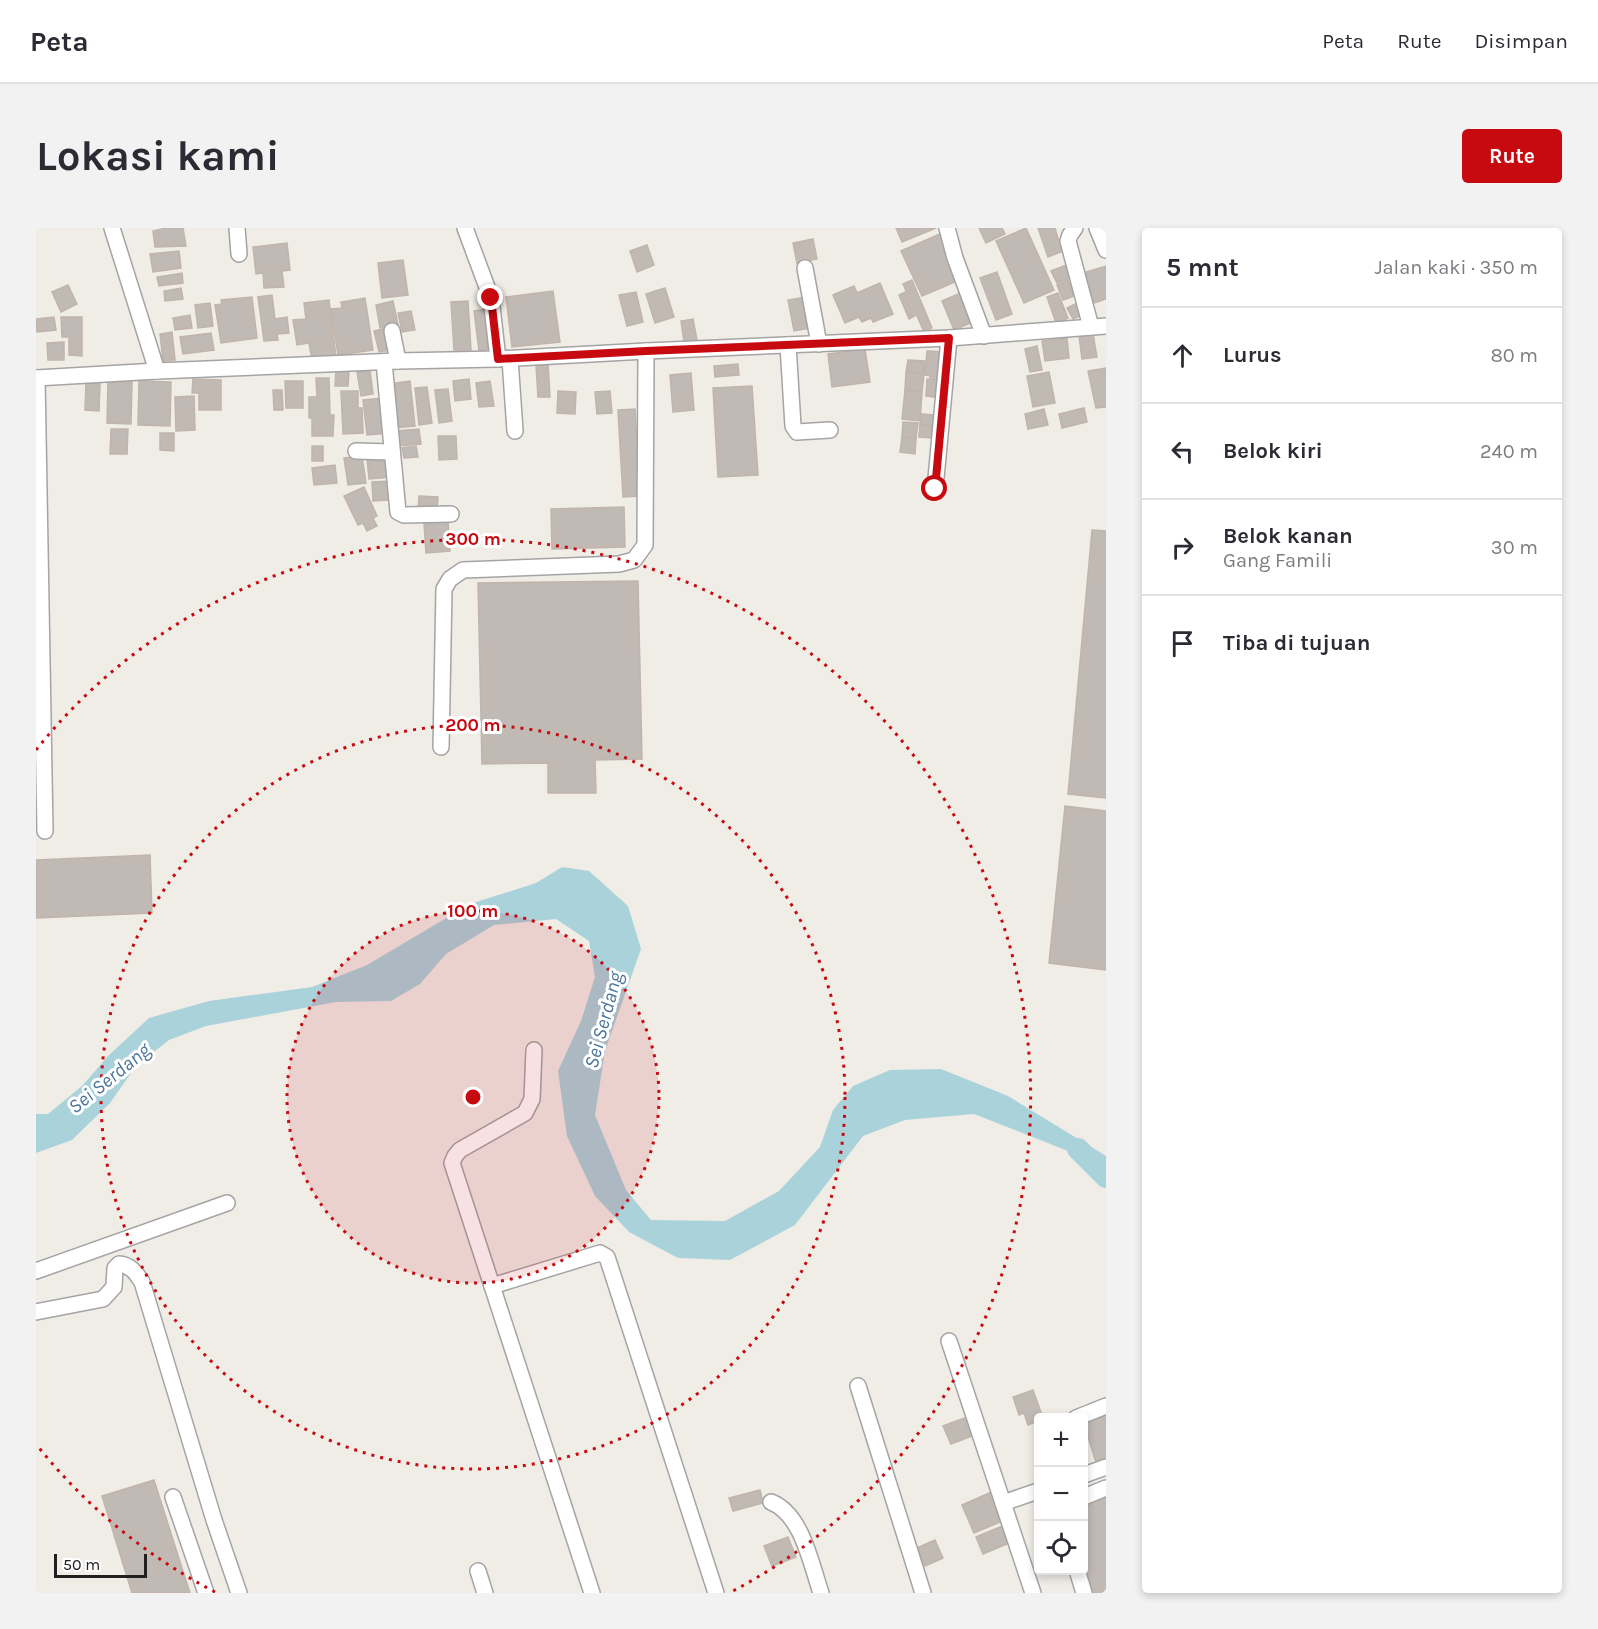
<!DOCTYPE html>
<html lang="id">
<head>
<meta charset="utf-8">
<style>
	body { margin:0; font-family:Karla,sans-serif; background:#f2f2f3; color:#2b2b33 }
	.controls { position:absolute; right:18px; bottom:18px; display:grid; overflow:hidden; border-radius:6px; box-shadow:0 3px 9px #0003 }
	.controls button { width:54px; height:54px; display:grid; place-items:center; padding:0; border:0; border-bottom:2px solid #e1e1e2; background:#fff; color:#2b2b33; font:30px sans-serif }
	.scale { position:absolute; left:18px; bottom:15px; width:93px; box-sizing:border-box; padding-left:6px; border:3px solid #202020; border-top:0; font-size:16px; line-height:21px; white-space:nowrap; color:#202020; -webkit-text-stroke:4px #fff; paint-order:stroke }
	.stop { position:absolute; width:18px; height:18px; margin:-14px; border:4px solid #c60a10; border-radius:50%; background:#fff }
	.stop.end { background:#c60a10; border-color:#fff; box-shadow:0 2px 6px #0008 }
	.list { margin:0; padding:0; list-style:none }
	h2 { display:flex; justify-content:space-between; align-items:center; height:78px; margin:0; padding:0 24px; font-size:26px }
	h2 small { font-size:20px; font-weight:400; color:#7c7c81 }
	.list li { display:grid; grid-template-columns:39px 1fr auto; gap:18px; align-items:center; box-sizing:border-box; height:96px; padding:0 24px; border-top:2px solid #e1e1e2 }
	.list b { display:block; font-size:22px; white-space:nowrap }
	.list p { margin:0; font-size:20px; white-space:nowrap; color:#7c7c81 }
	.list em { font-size:20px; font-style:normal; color:#7c7c81 }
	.icon { flex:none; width:33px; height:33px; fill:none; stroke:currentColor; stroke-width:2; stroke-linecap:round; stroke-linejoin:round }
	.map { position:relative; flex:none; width:1070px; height:1365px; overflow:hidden; border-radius:6px }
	header { display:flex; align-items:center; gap:36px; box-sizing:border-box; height:84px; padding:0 30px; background:#fff; border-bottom:2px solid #e1e1e2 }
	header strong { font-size:28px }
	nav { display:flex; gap:33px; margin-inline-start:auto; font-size:21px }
	.intro { display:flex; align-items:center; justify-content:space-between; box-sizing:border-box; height:144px; padding:0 36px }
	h1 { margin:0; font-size:42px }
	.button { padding:15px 27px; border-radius:6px; background:#c60a10; color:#fff; font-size:21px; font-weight:700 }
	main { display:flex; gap:36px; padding:0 36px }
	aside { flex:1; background:#fff; border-radius:6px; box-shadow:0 3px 9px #0003 }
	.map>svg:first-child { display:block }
</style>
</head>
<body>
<header>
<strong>Peta</strong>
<nav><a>Peta</a><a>Rute</a><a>Disimpan</a></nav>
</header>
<div class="intro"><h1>Lokasi kami</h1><a class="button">Rute</a></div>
<main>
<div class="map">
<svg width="1070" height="1365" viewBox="0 0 1070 1365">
	<rect width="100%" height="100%" fill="#f0ede7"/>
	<path fill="#aad2db" d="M 526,639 L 553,643 L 592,678 L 605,721 L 569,823 L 559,887 L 590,962 L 615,992 L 689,993 L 743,963 L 784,919 L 797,882 L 817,858 L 854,842 L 905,841 L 972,868 L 1070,928 L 1070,948 L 1032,923 L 938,886 L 869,892 L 827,908 L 759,997 L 694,1032 L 642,1030 L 593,1004 L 559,968 L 531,908 L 522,843 L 545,793 L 559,749 L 553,713 L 520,691 L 458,697 L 410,726 L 384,756 L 355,773 L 300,774 L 170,798 L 133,812 L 100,838 L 74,875 L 36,912 L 0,925 L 0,886 L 12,886 L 46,858 L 73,827 L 113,790 L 173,773 L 276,759 L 331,737 L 434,676 L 500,655 Z"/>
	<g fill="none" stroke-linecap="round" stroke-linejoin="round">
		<path stroke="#aad2db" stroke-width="22" d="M 1042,921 L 1070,949"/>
	</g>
	<g fill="#c1b9b4" stroke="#c1b4aa" stroke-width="1.5">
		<path d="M 130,0 L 147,0 L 150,18 L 119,19 L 117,3 Z"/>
		<path d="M 860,0 L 900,0 L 866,14 Z"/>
		<path d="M 943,0 L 966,0 L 969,6 L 950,15 Z"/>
		<path d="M 990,0 L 1018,62 L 988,75 L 960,13 Z"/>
		<path d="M 1002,0 L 1019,0 L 1023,14 L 1029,12 L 1032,21 L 1012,29 Z"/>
		<path d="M 906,5 L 921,53 L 886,68 L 865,23 Z"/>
		<path d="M 777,11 L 781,31 L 761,35 L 757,15 Z"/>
		<path d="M 251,15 L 254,42 L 246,43 L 248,59 L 228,60 L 227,45 L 220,46 L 217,19 Z"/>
		<path d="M 611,17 L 618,37 L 601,44 L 594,23 Z"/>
		<path d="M 143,23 L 145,40 L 117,44 L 114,26 Z"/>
		<path d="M 367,32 L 372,67 L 346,70 L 342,35 Z"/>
		<path d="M 1033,36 L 1038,48 L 1021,55 L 1015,43 Z"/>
		<path d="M 1070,38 L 1070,71 L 1058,75 L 1047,45 Z"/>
		<path d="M 961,44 L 976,86 L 960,92 L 944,50 Z"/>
		<path d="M 146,45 L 147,55 L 123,58 L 121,49 Z"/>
		<path d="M 876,52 L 896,100 L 888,104 L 867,56 Z"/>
		<path d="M 1032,52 L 1038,68 L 1027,72 L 1021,57 Z"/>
		<path d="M 844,55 L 857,86 L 837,94 L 835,90 L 826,94 L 823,89 L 809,95 L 797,67 L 818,58 L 821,65 Z"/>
		<path d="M 32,57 L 41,76 L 25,84 L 16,64 Z"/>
		<path d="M 145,60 L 147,71 L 129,73 L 128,63 Z"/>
		<path d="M 629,60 L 638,89 L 619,95 L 610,66 Z"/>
		<path d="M 517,63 L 524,114 L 476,119 L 470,69 Z"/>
		<path d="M 600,64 L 607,94 L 591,98 L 583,67 Z"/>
		<path d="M 869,64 L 879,88 L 873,91 L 863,67 Z"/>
		<path d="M 927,64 L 939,93 L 918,102 L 906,73 Z"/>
		<path d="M 1022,65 L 1032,90 L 1020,95 L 1011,69 Z"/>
		<path d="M 236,67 L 239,91 L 251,89 L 253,105 L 241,106 L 242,112 L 228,113 L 222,69 Z"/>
		<path d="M 216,69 L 221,110 L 185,115 L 179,77 L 186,76 L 185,72 Z"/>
		<path d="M 769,69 L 775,100 L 758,103 L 752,72 Z"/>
		<path d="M 329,70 L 337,122 L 302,127 L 295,81 L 306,80 L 305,74 Z"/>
		<path d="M 293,72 L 300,129 L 276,132 L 273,115 L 261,117 L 257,92 L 270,91 L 268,75 Z"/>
		<path d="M 357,73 L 362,97 L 344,100 L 340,77 Z"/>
		<path d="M 432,73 L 435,122 L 418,122 L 415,74 Z"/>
		<path d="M 174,75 L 177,98 L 162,100 L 159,77 Z"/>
		<path d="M 1041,75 L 1046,87 L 1037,91 L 1031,80 Z"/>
		<path d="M 451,81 L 456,121 L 443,123 L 438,83 Z"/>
		<path d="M 375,83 L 379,102 L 366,104 L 362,85 Z"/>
		<path d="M 154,87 L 156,100 L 139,102 L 137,90 Z"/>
		<path d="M 18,89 L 20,102 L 1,104 L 0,91 Z"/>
		<path d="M 25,89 L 46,89 L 46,128 L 33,127 L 33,109 L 26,109 Z"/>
		<path d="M 657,91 L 661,112 L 648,114 L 645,93 Z"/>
		<path d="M 351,100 L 356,122 L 343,124 L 338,103 Z"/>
		<path d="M 136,104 L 139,132 L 127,133 L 124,106 Z"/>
		<path d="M 175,105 L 178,122 L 147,126 L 144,109 Z"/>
		<path d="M 1057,106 L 1061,129 L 1046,131 L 1043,108 Z"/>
		<path d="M 1031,110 L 1033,130 L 1009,133 L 1006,113 Z"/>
		<path d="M 28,114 L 28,132 L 12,132 L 11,115 Z"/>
		<path d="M 1001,118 L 1006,142 L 994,144 L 989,121 Z"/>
		<path d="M 829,121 L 834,154 L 796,159 L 792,126 Z"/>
		<path d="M 891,123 L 908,124 L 906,152 L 894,151 L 894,148 L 889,147 Z"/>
		<path d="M 872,132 L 889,133 L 888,146 L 870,144 Z"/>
		<path d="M 512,136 L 514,169 L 502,169 L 500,137 Z"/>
		<path d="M 702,136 L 703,147 L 679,149 L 678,138 Z"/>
		<path d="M 1070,140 L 1070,179 L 1060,180 L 1052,143 Z"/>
		<path d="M 334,142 L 337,166 L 325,168 L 321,144 Z"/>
		<path d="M 300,143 L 313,144 L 312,158 L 299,158 Z"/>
		<path d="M 870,144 L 888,146 L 886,164 L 869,162 Z"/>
		<path d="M 1013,144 L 1019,175 L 997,179 L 991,148 Z"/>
		<path d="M 655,145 L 658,182 L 637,184 L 634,147 Z"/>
		<path d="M 280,150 L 293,150 L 294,187 L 298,187 L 297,208 L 276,208 L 276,190 L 273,190 L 273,169 L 281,169 Z"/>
		<path d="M 157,151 L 185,152 L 185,182 L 163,182 L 163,165 L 156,165 Z"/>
		<path d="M 433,151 L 435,171 L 419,173 L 417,153 Z"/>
		<path d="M 891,151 L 906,153 L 905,170 L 890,168 Z"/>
		<path d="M 103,153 L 135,154 L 134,198 L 102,197 Z"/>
		<path d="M 249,153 L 267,153 L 267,180 L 250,180 Z"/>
		<path d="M 374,153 L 379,198 L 358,200 L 353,156 Z"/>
		<path d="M 454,153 L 458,178 L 443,179 L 440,155 Z"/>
		<path d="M 72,154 L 96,154 L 95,196 L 71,195 Z"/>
		<path d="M 50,155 L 64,156 L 63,183 L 49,182 Z"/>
		<path d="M 716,158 L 722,247 L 682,249 L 677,160 Z"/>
		<path d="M 391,159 L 396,195 L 383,197 L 379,160 Z"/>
		<path d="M 412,161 L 416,193 L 403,195 L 399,162 Z"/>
		<path d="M 237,162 L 246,162 L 247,182 L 238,182 Z"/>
		<path d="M 869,162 L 886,164 L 884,193 L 866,191 Z"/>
		<path d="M 305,163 L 322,163 L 322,180 L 326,180 L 327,205 L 307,206 Z"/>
		<path d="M 522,163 L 540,164 L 539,186 L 521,185 Z"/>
		<path d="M 574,163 L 576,185 L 561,186 L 559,164 Z"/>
		<path d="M 158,168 L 159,202 L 140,203 L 139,169 Z"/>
		<path d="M 349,170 L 353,205 L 331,207 L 327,172 Z"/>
		<path d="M 1048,180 L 1051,194 L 1026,200 L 1023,186 Z"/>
		<path d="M 599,181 L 604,268 L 587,269 L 582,182 Z"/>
		<path d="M 1008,181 L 1012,197 L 992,201 L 989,186 Z"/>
		<path d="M 885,186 L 900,187 L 899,198 L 884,196 Z"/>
		<path d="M 867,194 L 882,195 L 880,210 L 866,209 Z"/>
		<path d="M 884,196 L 899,198 L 898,210 L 883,209 Z"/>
		<path d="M 75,201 L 92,201 L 91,226 L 74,226 Z"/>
		<path d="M 383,201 L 385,216 L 362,218 L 360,203 Z"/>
		<path d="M 124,205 L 138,205 L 138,223 L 124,222 Z"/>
		<path d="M 402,208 L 420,208 L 421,231 L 403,232 Z"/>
		<path d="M 866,209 L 880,210 L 879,226 L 864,224 Z"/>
		<rect x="276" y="218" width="11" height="15"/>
		<path d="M 380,218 L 382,229 L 368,230 L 366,220 Z"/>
		<path d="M 326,228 L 330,255 L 312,257 L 308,230 Z"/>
		<path d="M 353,228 L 356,249 L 333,251 L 331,231 Z"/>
		<path d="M 299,237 L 301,255 L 278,257 L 276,240 Z"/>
		<path d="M 354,253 L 355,272 L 337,273 L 336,254 Z"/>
		<path d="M 328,259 L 341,288 L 337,290 L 341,298 L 331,303 L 327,295 L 322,297 L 308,268 Z"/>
		<path d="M 383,268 L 402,269 L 401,283 L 382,282 Z"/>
		<path d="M 588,279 L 589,319 L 516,321 L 515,281 Z"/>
		<path d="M 412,293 L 414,323 L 390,325 L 388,295 Z"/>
		<path d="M 1056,302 L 1070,303 L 1070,570 L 1032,566 Z"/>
		<path d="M 602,353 L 606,531 L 559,532 L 560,565 L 512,565 L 512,535 L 446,536 L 442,355 Z"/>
		<path d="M 1029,578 L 1070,583 L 1070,742 L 1013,735 Z"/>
		<path d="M 114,627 L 116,685 L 0,690 L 0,632 Z"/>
		<path d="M 997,1162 L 1007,1190 L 1002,1190 L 1002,1193 L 992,1197 L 988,1185 L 983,1187 L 977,1169 Z"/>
		<path d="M 1070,1185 L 1070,1232 L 1060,1235 L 1048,1195 Z"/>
		<path d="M 934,1188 L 941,1206 L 915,1216 L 907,1198 Z"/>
		<path d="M 118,1252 L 154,1365 L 96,1365 L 66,1268 Z"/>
		<path d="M 724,1262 L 727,1275 L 697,1283 L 693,1270 Z"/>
		<path d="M 958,1263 L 971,1291 L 938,1305 L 926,1277 Z"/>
		<path d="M 1070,1264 L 1070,1365 L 1058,1365 L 1048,1334 L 1048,1272 Z"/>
		<path d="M 971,1296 L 978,1313 L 947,1326 L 940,1309 Z"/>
		<path d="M 752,1309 L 760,1329 L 736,1338 L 728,1318 Z"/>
		<path d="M 899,1312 L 907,1330 L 889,1338 L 881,1320 Z"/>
	</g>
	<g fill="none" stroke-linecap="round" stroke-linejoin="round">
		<defs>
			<g id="minor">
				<path d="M 76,0 L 121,143"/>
				<path d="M 201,0 L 203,26"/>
				<path d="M 429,0 L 455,70 L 462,131"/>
				<path d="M 911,0 L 919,30 L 948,108"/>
				<path d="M 1039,0 L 1034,7 L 1032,13 L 1055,99"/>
				<path d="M 1061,0 L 1070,22"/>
				<path d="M 769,40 L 783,116"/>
				<path d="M 356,103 L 362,133"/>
				<path d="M 752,117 L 757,198 L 761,204 L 794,202"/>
				<path d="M 474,131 L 479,203"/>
				<path d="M 348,134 L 362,284 L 368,287 L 415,286"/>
				<path d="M 0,150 L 121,143 L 362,133 L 462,131 L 610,123 L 913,110 L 1070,98"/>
				<path d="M 1,150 L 9,603"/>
				<path d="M 320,223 L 355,224"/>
				<path d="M 899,261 L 913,110"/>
				<path d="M 405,519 L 408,361 L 414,351 L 427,342 L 583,336 L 598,332 L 609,317 L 610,123"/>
				<path d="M 498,822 L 496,871 L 489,885 L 424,922 L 419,928 L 416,935 L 556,1365"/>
				<path d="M 0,1043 L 191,975"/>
				<path d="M 456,1058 L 564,1025 L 571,1029 L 680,1365"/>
				<path d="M 0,1084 L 67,1071 L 78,1059 L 79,1040 L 83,1036 C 95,1037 100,1045 106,1054 L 178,1292 L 203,1365"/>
				<path d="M 913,1113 L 997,1365"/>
				<path d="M 822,1158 L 887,1365"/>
				<path d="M 1040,1190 L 1070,1178"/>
				<path d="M 1048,1247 L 1070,1239"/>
				<path d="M 137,1269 L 170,1365"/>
				<path d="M 1048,1269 L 1070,1260"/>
				<path d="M 735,1274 C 766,1286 775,1336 785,1365"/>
				<path d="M 967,1275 L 1002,1263"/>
				<path d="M 1041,1342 L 1048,1365"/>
				<path d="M 442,1343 L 449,1365"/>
			</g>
		</defs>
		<use href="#minor" stroke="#a4a4a4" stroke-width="18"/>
		<use href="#minor" stroke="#fff" stroke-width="15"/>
	</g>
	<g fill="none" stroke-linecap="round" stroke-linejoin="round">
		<path stroke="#c60a10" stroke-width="8" d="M 455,70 L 462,131 L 610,123 L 913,110 L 899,261"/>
	</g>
	<circle cx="437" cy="869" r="186" fill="#c60a10" fill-opacity=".12"/>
	<g fill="none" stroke="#c60a10" stroke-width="3" stroke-dasharray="3 6">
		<circle cx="437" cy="869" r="186"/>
		<circle cx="437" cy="869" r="372"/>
		<path d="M179 1364A558 558 0 0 1 0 1216M0 522A558 558 0 1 1 695 1364"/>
	</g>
	<g text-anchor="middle" stroke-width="6" stroke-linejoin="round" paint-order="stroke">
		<g font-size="20" font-style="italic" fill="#4b769c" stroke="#fff">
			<text transform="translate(567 792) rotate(-75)" y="7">Sei Serdang</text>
			<text transform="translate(73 850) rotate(-39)" y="7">Sei Serdang</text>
		</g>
	</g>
	<circle cx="437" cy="869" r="9" fill="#c60a10" stroke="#fff" stroke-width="3"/>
	<g font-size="18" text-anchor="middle" font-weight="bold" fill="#c60a10" stroke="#fff" stroke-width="6" stroke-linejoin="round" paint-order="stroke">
		<text x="437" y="317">300 m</text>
		<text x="437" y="503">200 m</text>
		<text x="437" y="689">100 m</text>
	</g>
</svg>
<div class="controls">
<button>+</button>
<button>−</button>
<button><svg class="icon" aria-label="locate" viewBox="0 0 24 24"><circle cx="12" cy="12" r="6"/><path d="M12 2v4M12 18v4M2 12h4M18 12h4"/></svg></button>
</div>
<div class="scale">50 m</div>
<div class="stop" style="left:899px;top:261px"></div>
<div class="stop end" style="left:455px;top:70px"></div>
</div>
<aside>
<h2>5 mnt<small>Jalan kaki · 350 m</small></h2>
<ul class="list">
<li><svg class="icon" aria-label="ahead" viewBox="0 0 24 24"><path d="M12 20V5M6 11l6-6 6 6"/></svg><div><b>Lurus</b></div><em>80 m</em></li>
<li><svg class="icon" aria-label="left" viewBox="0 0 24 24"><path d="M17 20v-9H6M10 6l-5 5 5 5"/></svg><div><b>Belok kiri</b></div><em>240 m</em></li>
<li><svg class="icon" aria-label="right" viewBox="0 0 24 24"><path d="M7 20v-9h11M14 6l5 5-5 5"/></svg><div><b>Belok kanan</b><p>Gang Famili</p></div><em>30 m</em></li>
<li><svg class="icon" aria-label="arrive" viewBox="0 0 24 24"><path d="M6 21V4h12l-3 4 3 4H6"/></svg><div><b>Tiba di tujuan</b></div></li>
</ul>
</aside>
</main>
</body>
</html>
